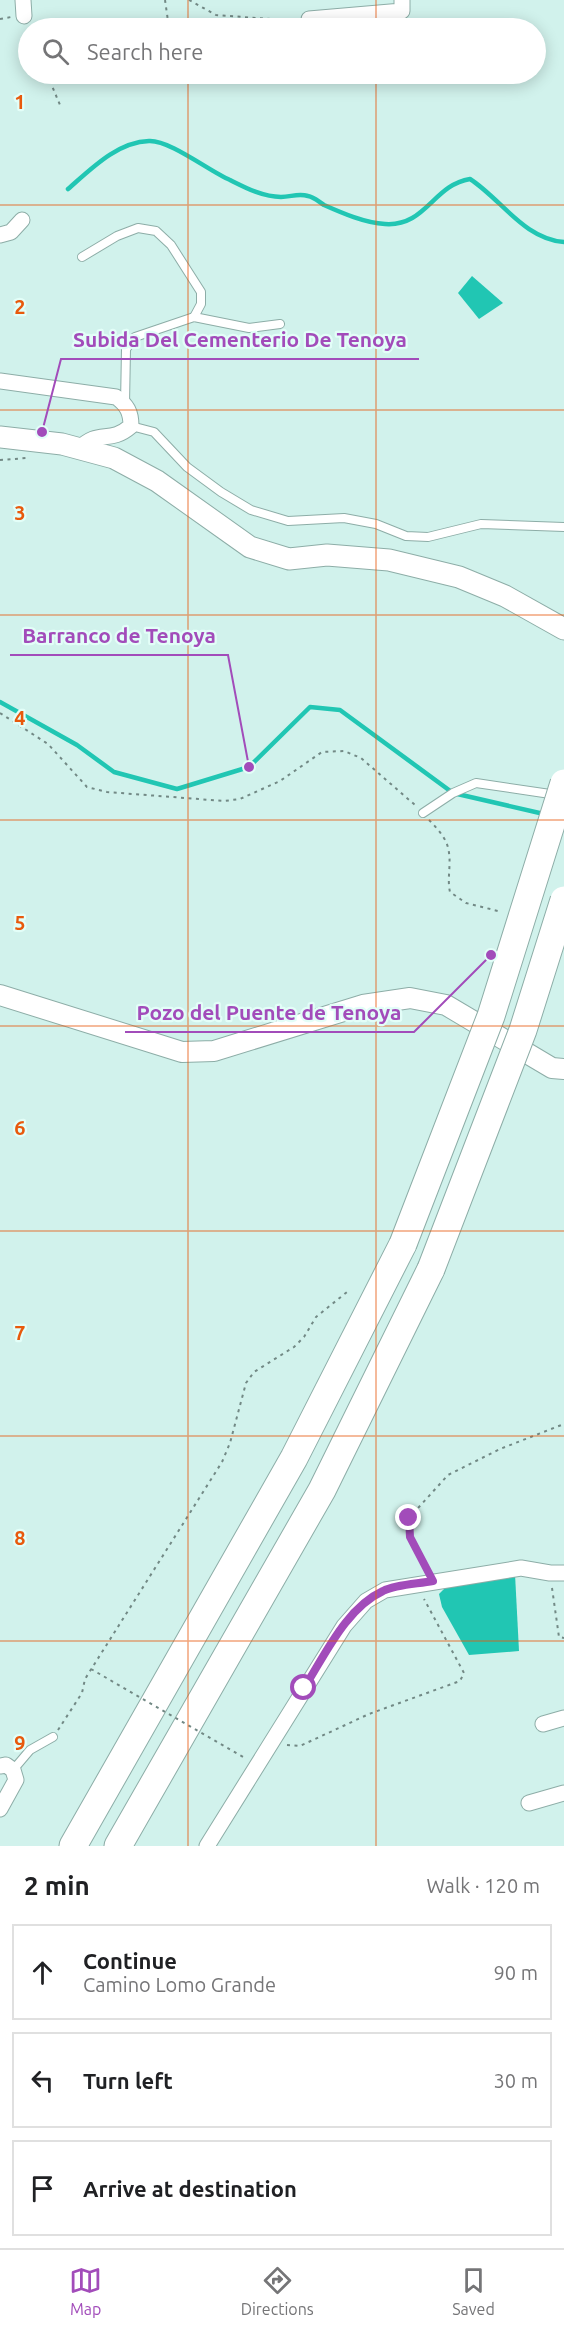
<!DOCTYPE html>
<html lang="en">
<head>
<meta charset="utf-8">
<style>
	body { margin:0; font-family:Ubuntu,sans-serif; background:#f2f2f2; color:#202124 }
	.stop { position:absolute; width:18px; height:18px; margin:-14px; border:4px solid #a24cba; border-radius:50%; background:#fff }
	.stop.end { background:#a24cba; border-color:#fff; box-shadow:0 2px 6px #0008 }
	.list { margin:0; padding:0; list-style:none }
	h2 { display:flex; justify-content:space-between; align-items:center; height:78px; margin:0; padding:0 24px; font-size:26px }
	h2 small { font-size:20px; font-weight:400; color:#757577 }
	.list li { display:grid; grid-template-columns:39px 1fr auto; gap:18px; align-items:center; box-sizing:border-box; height:96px; margin:0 12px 12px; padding:0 12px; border:2px solid #e0e0e0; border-radius:0px }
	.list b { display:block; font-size:22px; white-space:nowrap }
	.list p { margin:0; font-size:20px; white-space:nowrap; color:#757577 }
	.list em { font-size:20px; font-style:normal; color:#757577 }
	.icon { flex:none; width:33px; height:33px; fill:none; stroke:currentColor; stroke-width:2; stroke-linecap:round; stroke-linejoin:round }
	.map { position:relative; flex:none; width:564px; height:1846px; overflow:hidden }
	.search { position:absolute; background:#fff; box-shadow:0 3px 15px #0003; left:18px; right:18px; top:18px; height:66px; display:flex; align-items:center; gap:15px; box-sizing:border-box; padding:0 21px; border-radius:33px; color:#757577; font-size:22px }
	.sheet { height:402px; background:#fff }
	nav { display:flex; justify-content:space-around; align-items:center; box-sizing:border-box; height:84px; border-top:2px solid #e0e0e0; background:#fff; font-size:16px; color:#757577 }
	nav a { display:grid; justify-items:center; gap:3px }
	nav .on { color:#a24cba }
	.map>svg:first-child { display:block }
</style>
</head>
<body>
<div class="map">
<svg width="564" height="1846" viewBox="0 0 564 1846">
	<rect width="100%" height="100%" fill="#d1f2ec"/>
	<g fill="#21c6b3">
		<path d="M 472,276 L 503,303 L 479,319 L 458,293 Z"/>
		<path d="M 515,1574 L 519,1651 L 469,1655 L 442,1607 L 439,1594 L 447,1586 Z"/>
	</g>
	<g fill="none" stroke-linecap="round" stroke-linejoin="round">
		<g stroke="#21c6b3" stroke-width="4.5">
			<path d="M 68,189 C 91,169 117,142 149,141 C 170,140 209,171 230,180 C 246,188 263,197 281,197 C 291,197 298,193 308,196 C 314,197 319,202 324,205 C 342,213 365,223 385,224 C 426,227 433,185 470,179 C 501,199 524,239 564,242"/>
			<path d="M 0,702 L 77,745 L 114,772 L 177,789 L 249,767 L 310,707 L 340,710 L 453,793 L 544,814"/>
		</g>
		<defs>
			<g id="service">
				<path d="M 82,257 L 117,236 L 138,228 L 156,231 L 171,245 L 201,292 L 201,304 L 194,317"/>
				<path d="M 125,404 L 126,349 L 135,337 L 194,317 L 249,328 L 280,324"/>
				<path d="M 131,426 L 154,432 L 187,467 L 221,492 L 251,510 L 288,521 L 344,518 L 376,524 L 406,536 L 428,537 L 481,524 L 564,527"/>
				<path d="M 423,813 L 453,793 L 476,783 L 557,795"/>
				<path d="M 13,1770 L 30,1750 L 53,1737"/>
			</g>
			<g id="minor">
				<path d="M 23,0 L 24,16"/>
				<path d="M 309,19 L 402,11 L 402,0"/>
				<path d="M 0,235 L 11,232 L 22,220"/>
				<path d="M 0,381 L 116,397 C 127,405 131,412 131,426 C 109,445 99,428 79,449"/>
				<path d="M 543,1724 L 564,1718"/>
				<path d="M 0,1766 L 6,1765 L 13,1770 L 16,1780 L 0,1809"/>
				<path d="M 529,1803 L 564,1793"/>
				<path d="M 207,1846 L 344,1626 L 366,1601 L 385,1590 L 521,1568 L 550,1573 L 564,1573"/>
			</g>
			<path id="tertiary" d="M 0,995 L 182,1052 L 214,1051 L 363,1005 L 410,998 L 446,1005 L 552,1068 L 564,1069"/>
			<path id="secondary" d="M 0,437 L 62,444 L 114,458 L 157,481 L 250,547 L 289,559 L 327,555 L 389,560 L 459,577 L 505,596 L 564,629"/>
			<g id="motorway">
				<path d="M 73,1846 L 294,1458 L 403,1244"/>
				<path d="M 118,1846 L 322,1490 L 431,1269"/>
			</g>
		</defs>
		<use href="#service" stroke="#8dada7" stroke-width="10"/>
		<use href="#minor" stroke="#8dada7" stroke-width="17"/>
		<use href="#tertiary" stroke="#8dada7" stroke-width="22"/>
		<use href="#secondary" stroke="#8dada7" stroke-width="23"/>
		<use href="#motorway" stroke="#8dada7" stroke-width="29"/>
		<g stroke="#728985" stroke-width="2" stroke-dasharray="3 4.5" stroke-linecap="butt">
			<path d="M 165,0 L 169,28"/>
			<path d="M 189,0 L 216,15 L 296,21"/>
			<path d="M 0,19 L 11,17"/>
			<path d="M 47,74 L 60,105"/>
			<path d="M 0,460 L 27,458"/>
			<path d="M 0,713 L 48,744 L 87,787 L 107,792 L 224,801 L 240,799 L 280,781 L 322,752 L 344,751 L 361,758 L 415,805"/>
			<path d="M 429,820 C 438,829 448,840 449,853 C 451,866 447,879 450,892 L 466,903 L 502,912"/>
			<path d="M 426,1568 L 410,1537 L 409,1518 L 448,1475 L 500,1449 L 564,1424"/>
			<path d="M 552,1588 L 559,1637 L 564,1638"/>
			<path d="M 58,1730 L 82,1693 L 85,1679 L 222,1462 L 230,1443 L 246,1383 L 254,1372 L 294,1347 L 304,1337 L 316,1317 L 347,1292"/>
			<path d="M 287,1745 L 300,1746 L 369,1714 L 460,1681 L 464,1673 L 424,1599"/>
		</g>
		<use href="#service" stroke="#fff" stroke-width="8"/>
		<use href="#minor" stroke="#fff" stroke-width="15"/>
		<use href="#tertiary" stroke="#fff" stroke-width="20"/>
		<use href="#secondary" stroke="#fff" stroke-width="21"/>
		<use href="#motorway" stroke="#fff" stroke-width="27"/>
		<defs>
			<g id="motorway-bridge">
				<path d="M 403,1244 L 491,1016 L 564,783"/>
				<path d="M 431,1269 L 523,1030 L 564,900"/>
			</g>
		</defs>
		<use href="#motorway-bridge" stroke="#8dada7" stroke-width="29" stroke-linecap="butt"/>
		<path stroke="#728985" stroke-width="2" stroke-dasharray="3 4.5" stroke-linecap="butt" d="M 91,1669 L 245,1758"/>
		<use href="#motorway-bridge" stroke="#fff" stroke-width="27"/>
	</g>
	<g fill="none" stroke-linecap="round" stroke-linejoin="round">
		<path stroke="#a24cba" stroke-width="8" d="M 304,1688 C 325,1655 346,1608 383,1591 C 397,1584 418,1584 433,1581 L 410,1537 L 409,1518"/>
	</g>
	<path fill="none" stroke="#e8590c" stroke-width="1.5" stroke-opacity="0.55" d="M 188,0 L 188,28M 376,0 L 376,28M 188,74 L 188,1846M 376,74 L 376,1846M 0,205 L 564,205M 0,410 L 564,410M 0,615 L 564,615M 0,820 L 564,820M 0,1026 L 564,1026M 0,1231 L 564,1231M 0,1436 L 564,1436M 0,1641 L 564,1641"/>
	<g font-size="20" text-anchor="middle" font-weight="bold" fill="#e8590c" stroke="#e3fef8" stroke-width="4.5" stroke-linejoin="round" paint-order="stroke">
		<text x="20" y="109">1</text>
		<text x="20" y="314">2</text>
		<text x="20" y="520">3</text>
		<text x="20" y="725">4</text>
		<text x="20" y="930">5</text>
		<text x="20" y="1135">6</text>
		<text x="20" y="1340">7</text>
		<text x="20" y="1545">8</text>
		<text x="20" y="1750">9</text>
	</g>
	<path fill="none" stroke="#a24cba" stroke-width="2" d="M42 432L61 359H419M249 767L228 655H10M491 955L414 1032H125"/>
	<g fill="#a24cba" stroke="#e3fef8" stroke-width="2">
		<circle cx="42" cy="432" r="6"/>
		<circle cx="249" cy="767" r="6"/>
		<circle cx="491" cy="955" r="6"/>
	</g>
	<g font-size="21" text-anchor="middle" font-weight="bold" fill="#a24cba" stroke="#e3fef8" stroke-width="4.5" stroke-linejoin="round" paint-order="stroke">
		<text x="240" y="347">Subida Del Cementerio De Tenoya</text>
		<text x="119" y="643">Barranco de Tenoya</text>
		<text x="269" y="1020">Pozo del Puente de Tenoya</text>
	</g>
</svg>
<div class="stop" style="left:304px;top:1688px"></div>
<div class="stop end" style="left:409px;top:1518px"></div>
<div class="search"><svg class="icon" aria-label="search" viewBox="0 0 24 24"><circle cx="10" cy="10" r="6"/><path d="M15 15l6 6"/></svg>Search here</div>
</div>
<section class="sheet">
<h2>2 min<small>Walk · 120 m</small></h2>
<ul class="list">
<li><svg class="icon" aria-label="ahead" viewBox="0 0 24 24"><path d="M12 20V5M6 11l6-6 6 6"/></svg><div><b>Continue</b><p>Camino Lomo Grande</p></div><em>90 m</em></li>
<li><svg class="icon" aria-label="left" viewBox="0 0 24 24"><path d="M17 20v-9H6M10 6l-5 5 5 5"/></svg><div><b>Turn left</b></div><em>30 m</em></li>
<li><svg class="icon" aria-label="arrive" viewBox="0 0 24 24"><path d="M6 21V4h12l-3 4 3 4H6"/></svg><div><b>Arrive at destination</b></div></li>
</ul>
</section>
<nav>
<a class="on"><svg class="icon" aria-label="map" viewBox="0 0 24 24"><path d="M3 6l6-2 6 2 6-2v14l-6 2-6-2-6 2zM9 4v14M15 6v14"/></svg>Map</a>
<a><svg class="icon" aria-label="directions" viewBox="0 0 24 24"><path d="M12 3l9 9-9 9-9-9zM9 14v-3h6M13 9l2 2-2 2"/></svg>Directions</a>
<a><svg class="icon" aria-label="saved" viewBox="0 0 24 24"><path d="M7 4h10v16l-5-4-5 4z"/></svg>Saved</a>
</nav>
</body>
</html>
